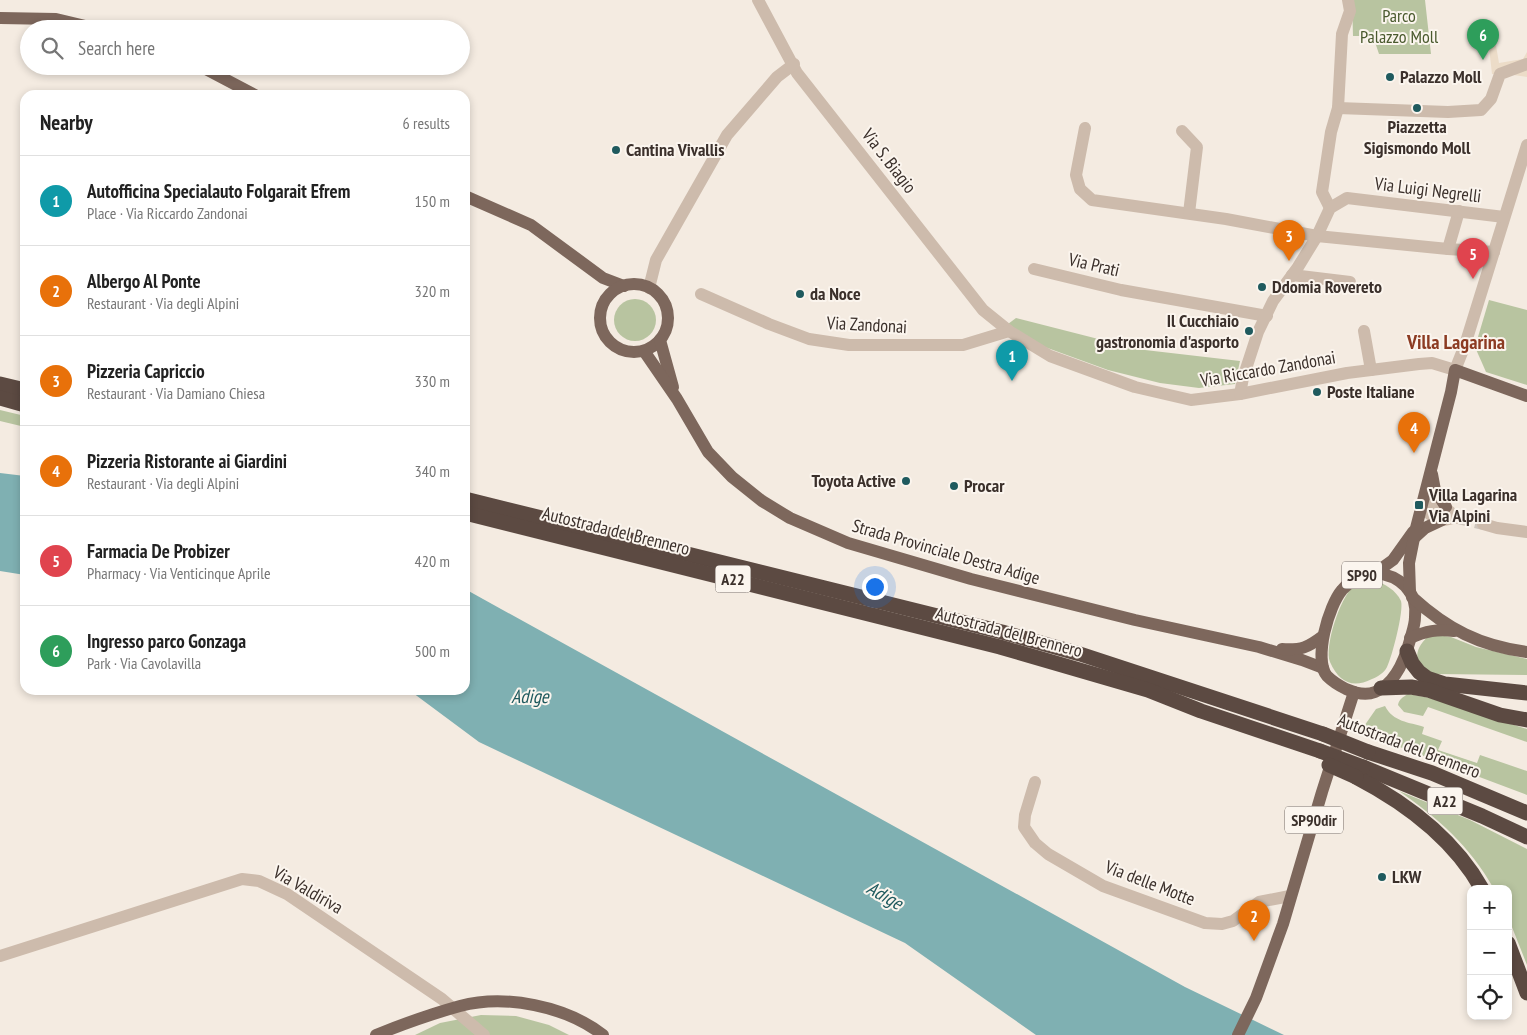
<!DOCTYPE html>
<html lang="en">
<head>
<meta charset="utf-8">
<style>
	body { margin:0; font-family:"PT Sans Narrow",sans-serif; background:#f6f6f6; color:#222 }
	.controls { position:absolute; right:15px; bottom:15px; display:grid; overflow:hidden; border-radius:10px; box-shadow:0 2px 8px #0003 }
	.controls button { width:45px; height:45px; display:grid; place-items:center; padding:0; border:0; border-bottom:1px solid #e0e0e0; background:#fff; color:#222; font:25px sans-serif }
	.you { position:absolute; left:874px; top:586px; width:18px; height:18px; margin:-12px; border:4px solid #fff; border-radius:50%; background:#1a73e8; box-shadow:0 0 0 8px #1a73e833 }
	.badge { display:grid; place-items:center; width:32px; height:32px; border-radius:50%; background:#1f5a5e; color:#fff; font-size:16px; font-weight:700 }
	.pin { position:absolute; translate:-50% -41px; filter:drop-shadow(0 1px 2px #0008) }
	.pin::after { content:''; position:absolute; top:26px; width:18px; height:15px; background:inherit; clip-path:polygon(0 0,100% 0,50% 100%) }
	.list { margin:0; padding:0; list-style:none }
	h2 { display:flex; justify-content:space-between; align-items:center; height:65px; margin:0; padding:0 20px; font-size:21px }
	h2 small { font-size:16px; font-weight:400; color:#767676 }
	.list li { display:grid; grid-template-columns:32px 1fr auto; gap:15px; align-items:center; box-sizing:border-box; height:90px; padding:0 20px; border-top:1px solid #e0e0e0 }
	.list b { display:block; font-size:19px; white-space:nowrap }
	.list p { margin:0; font-size:16px; white-space:nowrap; color:#767676 }
	.list em { font-size:16px; font-style:normal; color:#767676 }
	.icon { flex:none; width:28px; height:28px; fill:none; stroke:currentColor; stroke-width:2; stroke-linecap:round; stroke-linejoin:round }
	.map { position:relative; flex:none; width:1527px; height:1035px; overflow:hidden }
	.search { position:absolute; background:#fff; box-shadow:0 2px 8px #0003; left:20px; top:20px; width:450px; height:55px; display:flex; align-items:center; gap:12px; box-sizing:border-box; padding:0 18px; border-radius:28px; color:#767676; font-size:19px }
	.panel { position:absolute; background:#fff; box-shadow:0 2px 8px #0003; left:20px; top:90px; width:450px; height:605px; border-radius:15px }
	.map>svg:first-child { display:block }
</style>
</head>
<body>
<div class="map">
<svg width="1527" height="1035" viewBox="0 0 1527 1035">
	<rect width="100%" height="100%" fill="#f4ebe1"/>
	<g fill="#b8c4a0">
		<path d="M 1352,0 L 1425,0 L 1431,54 L 1379,54 L 1373,36 L 1353,36 Z"/>
		<circle cx="635" cy="320" r="21"/>
		<path d="M 1489,300 L 1527,310 L 1527,385 L 1486,372 L 1475,347 Z"/>
		<path d="M 1016,318 L 1114,343 L 1139,347 L 1145,350 L 1240,361 L 1235,384 L 1199,388 L 1160,383 L 1108,370 L 1042,346 L 1008,324 Z"/>
		<path d="M 0,410 L 25,416 L 25,427 L 0,421 Z"/>
		<path d="M 1374,580 C 1385,584 1396,590 1401,601 C 1404,611 1392,657 1387,667 C 1384,673 1377,677 1372,679 C 1352,689 1339,682 1330,662 C 1324,647 1340,598 1353,587 C 1359,583 1368,581 1374,580 Z"/>
		<path d="M 1431,634 L 1451,637 L 1476,647 L 1527,659 L 1527,675 L 1435,674 C 1411,666 1413,648 1431,634 Z"/>
		<path d="M 1408,694 L 1430,698 L 1527,729 L 1527,742 L 1428,707 L 1423,716 L 1404,712 L 1398,705 C 1399,699 1403,697 1408,694 Z"/>
		<path d="M 1385,706 C 1393,722 1409,722 1424,727 L 1422,734 L 1442,741 L 1438,750 L 1477,763 L 1480,755 L 1527,771 L 1527,795 L 1360,732 L 1376,709 Z"/>
		<path d="M 1399,791 L 1470,820 L 1527,849 L 1527,965 L 1508,917 L 1508,889 L 1494,889 C 1469,845 1439,819 1399,791 Z"/>
		<path d="M 481,1015 L 516,1016 L 549,1025 L 569,1035 L 415,1035 L 440,1023 Z"/>
	</g>
	<path fill="#ecdcc8" d="M 1493,28 L 1499,63 L 1523,59 L 1527,52 L 1527,77 L 1506,74 L 1492,74 L 1487,29 Z"/>
	<g fill="#7fb0b2">
		<path d="M 0,473 L 25,476 L 25,575 L 0,571 Z"/>
		<path d="M 465,589 L 1185,987 L 1284,1035 L 1036,1035 L 905,943 L 479,742 L 409,690 L 465,690 Z"/>
	</g>
	<g fill="none" stroke-linecap="round" stroke-linejoin="round">
		<path stroke="#cfc6bd" stroke-width="12" stroke-dasharray="12 6" stroke-linecap="butt" d="M 1458,518 L 1483,524"/>
		<g stroke="#cdbbac" stroke-width="12">
			<path d="M 758,0 L 797,73 L 983,310 L 1009,331 L 1050,356 L 1135,387 L 1191,400 L 1240,394 L 1347,373 L 1419,364 L 1432,363 L 1455,370 L 1465,345 L 1527,145"/>
			<path d="M 1338,108 L 1448,112 L 1481,110 L 1491,99 L 1500,74 L 1527,64"/>
			<path d="M 1085,128 L 1076,175 L 1080,189 L 1092,200 L 1226,219 L 1317,236 L 1448,249 L 1494,252"/>
			<path d="M 1182,131 L 1197,147 L 1189,213"/>
			<path d="M 1330,208 L 1322,192 L 1331,132 L 1338,108 L 1342,34 L 1350,11 L 1348,0"/>
			<path d="M 1448,249 L 1459,211"/>
			<path d="M 1034,269 L 1121,290 L 1267,316"/>
			<path d="M 1292,275 L 1350,282"/>
			<path d="M 649,288 L 656,260 L 727,135 L 777,77 L 794,64"/>
			<path d="M 701,294 L 769,324 L 809,339 L 849,345 L 963,345 L 1009,331"/>
			<path d="M 1364,331 L 1371,370"/>
			<path d="M 1240,394 L 1243,378 L 1258,332 L 1273,301 L 1298,267 L 1317,236 L 1330,208 L 1347,198 L 1504,217"/>
			<path d="M 1455,517 C 1445,506 1438,502 1423,506 C 1427,512 1433,520 1442,520 C 1448,520 1452,517 1458,518"/>
			<path d="M 1483,524 L 1497,528 L 1527,532"/>
			<path d="M 1035,782 L 1025,815 L 1024,827 L 1035,843 L 1048,854 L 1103,886 L 1205,923 L 1222,924 L 1233,921 L 1259,902 L 1290,896"/>
			<path d="M 0,956 L 242,879 L 259,881 L 287,894 L 442,999 L 484,1035"/>
		</g>
		<g stroke="#7d675c" stroke-width="12">
			<path d="M 0,18 L 56,19 L 98,29"/>
			<path d="M 200,66 L 255,95"/>
			<path d="M 465,196 L 531,225 L 603,278 L 624,286"/>
			<circle cx="634" cy="318" r="34"/>
			<path d="M 660,340 L 673,387"/>
			<path d="M 644,351 L 677,399 L 708,452 L 732,477 L 762,501 L 790,518 L 848,543 L 971,579 L 1135,620 L 1259,647 L 1302,660 L 1323,668"/>
			<path d="M 1432,474 L 1435,490 L 1446,507"/>
			<path d="M 1414,538 L 1425,528 L 1442,520"/>
			<path d="M 1375,573 C 1399,575 1418,591 1415,617 C 1415,625 1412,632 1410,640 C 1405,659 1395,684 1375,692 C 1365,696 1355,693 1346,689 C 1338,685 1333,682 1327,676 C 1313,659 1329,605 1342,590 C 1351,579 1362,575 1375,573 Z"/>
			<path d="M 1375,573 L 1393,560 L 1413,532"/>
			<path d="M 1410,592 L 1409,563 L 1416,528 L 1451,392 L 1455,370 L 1527,396"/>
			<path d="M 1412,597 C 1447,629 1480,646 1527,652"/>
			<path d="M 1410,638 C 1426,631 1437,629 1454,631"/>
			<path d="M 1282,649 C 1302,650 1307,648 1323,636"/>
			<path d="M 1238,1035 L 1256,998 L 1283,924 L 1322,792 L 1354,692"/>
		</g>
		<g stroke="#5c4a42" stroke-width="15">
			<path d="M 0,384 L 25,390"/>
			<path d="M 0,398 L 25,405"/>
			<path d="M 465,499 L 1002,632 L 1080,654 L 1323,734"/>
			<path d="M 465,513 L 1000,647 L 1148,690 L 1201,711 L 1320,751"/>
			<path d="M 1407,651 L 1412,663 L 1419,672 L 1427,678 L 1445,684 L 1527,693"/>
			<path d="M 1381,688 L 1411,687 L 1428,690 L 1500,715 L 1527,720"/>
			<path d="M 1368,752 L 1432,773 L 1527,813"/>
			<path d="M 1363,767 L 1482,816 L 1527,837"/>
			<path d="M 1356,777 C 1406,803 1454,839 1482,889"/>
			<path d="M 1508,943 L 1527,993"/>
		</g>
		<path stroke="#7d675c" stroke-width="12" d="M 376,1035 C 403,1024 431,1014 460,1006 C 505,994 566,1006 603,1035"/>
		<g stroke="#5c4a42" stroke-width="15">
			<path d="M 1323,734 L 1368,752"/>
			<path d="M 1320,751 L 1363,767"/>
			<path d="M 1329,765 L 1356,777"/>
		</g>
	</g>
	<g fill="#1f5a5e" stroke="#fbf5ee" stroke-width="2">
		<circle cx="1390" cy="77" r="5"/>
		<circle cx="1417" cy="108" r="5"/>
		<circle cx="616" cy="150" r="5"/>
		<circle cx="1262" cy="287" r="5"/>
		<circle cx="800" cy="294" r="5"/>
		<circle cx="1249" cy="331" r="5"/>
		<circle cx="1317" cy="392" r="5"/>
		<circle cx="906" cy="481" r="5"/>
		<circle cx="954" cy="486" r="5"/>
		<rect x="1414" y="500" width="10" height="10" rx="2.5"/>
		<circle cx="1382" cy="877" r="5"/>
	</g>
	<g text-anchor="middle" stroke-width="4" stroke-linejoin="round" paint-order="stroke">
		<g fill="#fbf5ee" stroke="#756b66" stroke-width="1">
			<rect x="1342" y="561.5" width="40" height="27" rx="4"/>
			<rect x="715.5" y="565.5" width="35" height="27" rx="4"/>
			<rect x="1427.5" y="787.5" width="35" height="27" rx="4"/>
			<rect x="1285" y="806.5" width="58" height="27" rx="4"/>
		</g>
		<g font-size="16" font-weight="bold" fill="#3b302b">
			<text x="1362" y="581">SP90</text>
			<text x="733" y="585">A22</text>
			<text x="1445" y="807">A22</text>
			<text x="1314" y="826">SP90dir</text>
		</g>
		<g font-size="18" fill="#4a5a2e" stroke="#fbf5ee">
			<text x="1399" y="22">Parco<tspan x="1399" dy="21">Palazzo Moll</tspan></text>
		</g>
		<g font-size="18" font-weight="bold" fill="#3b302b" stroke="#fbf5ee" text-anchor="start">
			<text x="1400" y="83">Palazzo Moll</text>
			<text x="1417" y="133" text-anchor="middle">Piazzetta<tspan x="1417" dy="21">Sigismondo Moll</tspan></text>
			<text x="626" y="156">Cantina Vivallis</text>
			<text x="1272" y="293">Ddomia Rovereto</text>
			<text x="810" y="300">da Noce</text>
			<text x="1239" y="327" text-anchor="end">Il Cucchiaio<tspan x="1239" dy="21">gastronomia d'asporto</tspan></text>
			<text x="1327" y="398">Poste Italiane</text>
			<text x="896" y="487" text-anchor="end">Toyota Active</text>
			<text x="964" y="492">Procar</text>
			<text x="1429" y="501">Villa Lagarina<tspan x="1429" dy="21">Via Alpini</tspan></text>
			<text x="1392" y="883">LKW</text>
		</g>
		<g font-size="18" fill="#3b302b" stroke="#fbf5ee">
			<text transform="translate(889 161) rotate(52)" y="6">Via S. Biagio</text>
			<text transform="translate(1428 190) rotate(7)" y="6">Via Luigi Negrelli</text>
			<text transform="translate(1094 265) rotate(13)" y="6">Via Prati</text>
			<text transform="translate(867 325) rotate(3)" y="6">Via Zandonai</text>
			<text transform="translate(1268 369) rotate(-10)" y="6">Via Riccardo Zandonai</text>
			<text transform="translate(616 531) rotate(14)" y="6">Autostrada del Brennero</text>
			<text transform="translate(946 552) rotate(16)" y="6">Strada Provinciale Destra Adige</text>
			<text transform="translate(1009 632) rotate(15)" y="6">Autostrada del Brennero</text>
			<text transform="translate(1409 746) rotate(21)" y="6">Autostrada del Brennero</text>
			<text transform="translate(1150 883) rotate(21)" y="6">Via delle Motte</text>
			<text transform="translate(308 890) rotate(30)" y="6">Via Valdiriva</text>
		</g>
		<g font-size="19" font-style="italic" fill="#1f5a5e" stroke="#fbf5ee">
			<text x="530" y="703">Adige</text>
			<text transform="translate(885 895) rotate(29)" y="7">Adige</text>
		</g>
		<g font-size="20" font-weight="bold" fill="#8c3b22" stroke="#fbf5ee">
			<text x="1456" y="349">Villa Lagarina</text>
		</g>
	</g>
</svg>
<div class="controls">
<button>+</button>
<button>−</button>
<button><svg class="icon" aria-label="locate" viewBox="0 0 24 24"><circle cx="12" cy="12" r="6"/><path d="M12 2v4M12 18v4M2 12h4M18 12h4"/></svg></button>
</div>
<div class="you"></div>
<div class="pin badge" style="left:1012px;top:381px;background:#0f9aa8">1</div>
<div class="pin badge" style="left:1254px;top:941px;background:#e8710a">2</div>
<div class="pin badge" style="left:1289px;top:261px;background:#e8710a">3</div>
<div class="pin badge" style="left:1414px;top:453px;background:#e8710a">4</div>
<div class="pin badge" style="left:1473px;top:279px;background:#e0444e">5</div>
<div class="pin badge" style="left:1483px;top:60px;background:#2e9e5b">6</div>
<div class="search"><svg class="icon" aria-label="search" viewBox="0 0 24 24"><circle cx="10" cy="10" r="6"/><path d="M15 15l6 6"/></svg>Search here</div>
<section class="panel">
<h2>Nearby<small>6 results</small></h2>
<ul class="list">
<li><span class="badge" style="background:#0f9aa8">1</span><div><b>Autofficina Specialauto Folgarait Efrem</b><p>Place · Via Riccardo Zandonai</p></div><em>150 m</em></li>
<li><span class="badge" style="background:#e8710a">2</span><div><b>Albergo Al Ponte</b><p>Restaurant · Via degli Alpini</p></div><em>320 m</em></li>
<li><span class="badge" style="background:#e8710a">3</span><div><b>Pizzeria Capriccio</b><p>Restaurant · Via Damiano Chiesa</p></div><em>330 m</em></li>
<li><span class="badge" style="background:#e8710a">4</span><div><b>Pizzeria Ristorante ai Giardini</b><p>Restaurant · Via degli Alpini</p></div><em>340 m</em></li>
<li><span class="badge" style="background:#e0444e">5</span><div><b>Farmacia De Probizer</b><p>Pharmacy · Via Venticinque Aprile</p></div><em>420 m</em></li>
<li><span class="badge" style="background:#2e9e5b">6</span><div><b>Ingresso parco Gonzaga</b><p>Park · Via Cavolavilla</p></div><em>500 m</em></li>
</ul>
</section>
</div>
</body>
</html>
